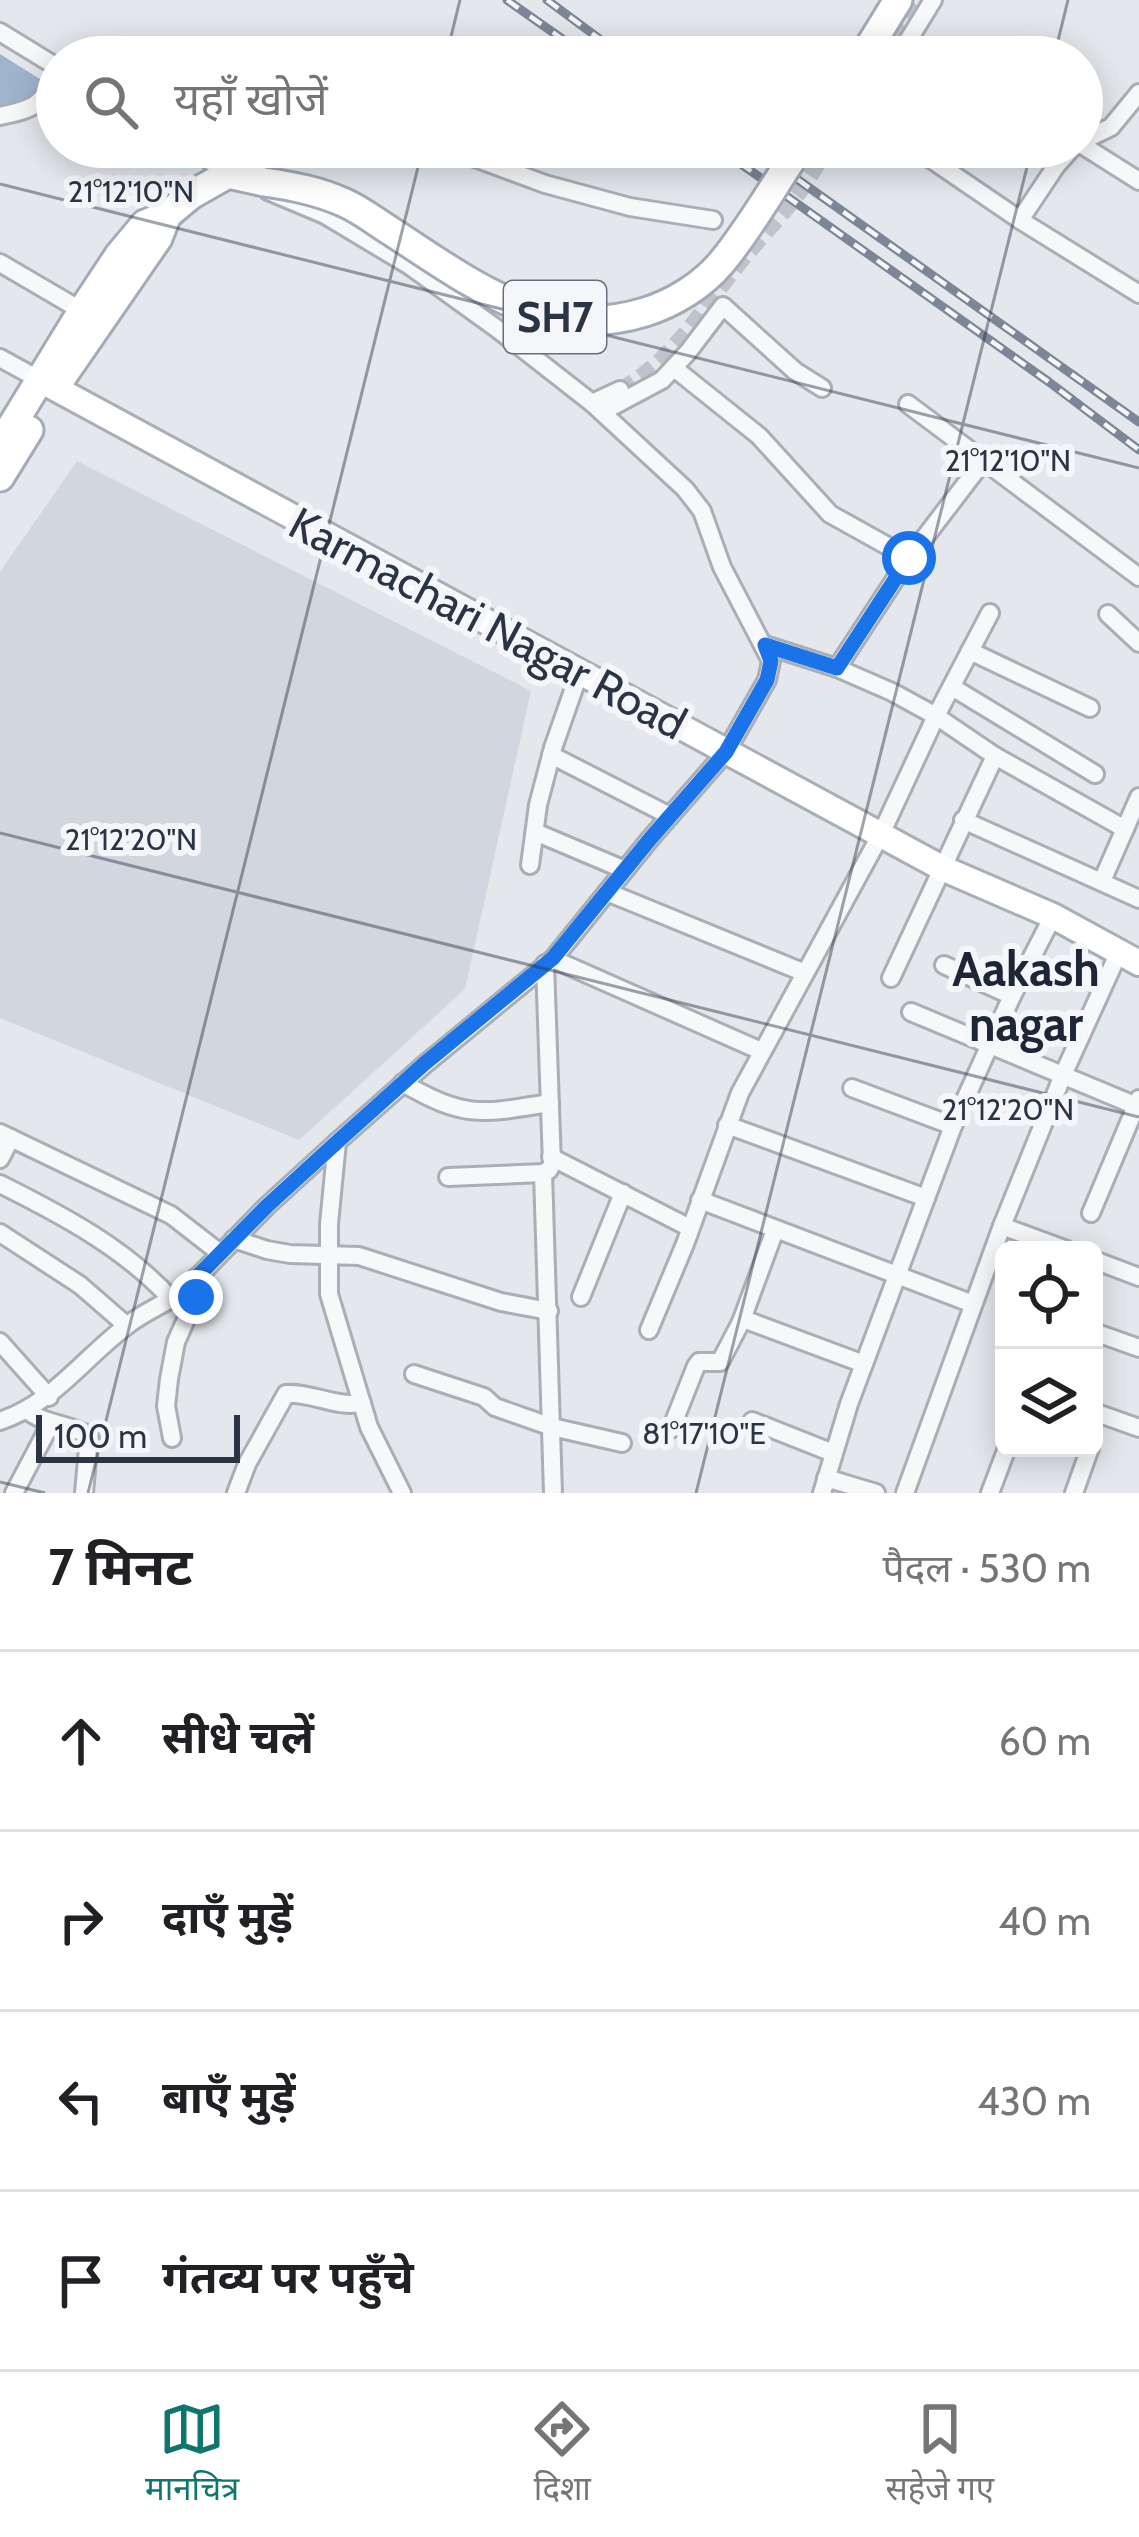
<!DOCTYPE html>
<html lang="hi">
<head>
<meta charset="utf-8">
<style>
	body { margin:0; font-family:Cabin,"Noto Sans Devanagari",sans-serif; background:#f2f2f2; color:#202124 }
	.controls { position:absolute; right:36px; bottom:36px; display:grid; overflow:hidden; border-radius:18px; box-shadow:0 6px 30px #0003 }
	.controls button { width:108px; height:108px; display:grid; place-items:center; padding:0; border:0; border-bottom:3px solid #e0e0e0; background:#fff; color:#202124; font:60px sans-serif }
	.scale { position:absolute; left:36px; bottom:30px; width:204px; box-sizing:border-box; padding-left:12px; border:6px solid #2b3445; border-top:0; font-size:33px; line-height:42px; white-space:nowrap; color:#2b3445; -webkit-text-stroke:9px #f4f6f9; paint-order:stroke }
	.stop { position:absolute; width:36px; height:36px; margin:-27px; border:9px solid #1a73e8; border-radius:50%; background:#fff }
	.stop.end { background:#1a73e8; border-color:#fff; box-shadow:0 3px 12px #0008 }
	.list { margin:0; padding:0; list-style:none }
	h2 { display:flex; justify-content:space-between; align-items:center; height:156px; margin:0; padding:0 48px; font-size:51px }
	h2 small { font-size:39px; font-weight:400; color:#757577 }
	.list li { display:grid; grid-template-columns:78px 1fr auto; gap:36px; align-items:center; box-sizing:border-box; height:180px; padding:0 48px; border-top:3px solid #e0e0e0 }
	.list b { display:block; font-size:45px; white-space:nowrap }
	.list em { font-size:39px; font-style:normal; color:#757577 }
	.icon { flex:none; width:66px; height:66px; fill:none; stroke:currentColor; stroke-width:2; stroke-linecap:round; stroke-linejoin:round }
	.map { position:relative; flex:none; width:1139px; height:1493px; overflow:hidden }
	.search { position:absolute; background:#fff; box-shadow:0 6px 30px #0003; left:36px; right:36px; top:36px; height:132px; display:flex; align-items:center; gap:30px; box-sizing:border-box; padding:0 42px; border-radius:66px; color:#757577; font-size:45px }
	.sheet { height:876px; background:#fff }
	nav { display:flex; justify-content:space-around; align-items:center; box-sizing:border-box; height:168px; border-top:3px solid #e0e0e0; background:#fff; font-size:33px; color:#757577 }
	nav a { display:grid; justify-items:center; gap:6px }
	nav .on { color:#0f766e }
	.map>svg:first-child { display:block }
</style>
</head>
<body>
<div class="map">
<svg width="1139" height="1493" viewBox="0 0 1139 1493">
	<rect width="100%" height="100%" fill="#e4e7ec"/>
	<path fill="#d2d6de" d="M 77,461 L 531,691 L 465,989 L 299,1140 L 0,1018 L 0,572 Z"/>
	<path fill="#9fb4cc" d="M 0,54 L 43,81 L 26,102 L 0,106 Z"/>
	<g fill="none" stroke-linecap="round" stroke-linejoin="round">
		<g stroke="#bfc3cb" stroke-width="16" stroke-dasharray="16 8" stroke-linecap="butt">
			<path d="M 891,36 L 914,0"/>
			<path d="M 620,390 C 676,358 702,308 742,260 C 772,224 807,191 826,147"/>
		</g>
		<defs>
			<g id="street">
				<path d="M 0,32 L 57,67"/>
				<path d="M 898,57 L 933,0"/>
				<path d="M 0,116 C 34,109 41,106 57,74"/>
				<path d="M 1082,141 L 1111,127 L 1139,93"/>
				<path d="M 1082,145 L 1139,181"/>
				<path d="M 190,147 L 233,177"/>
				<path d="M 445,147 L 545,184 L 630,207 L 713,220"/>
				<path d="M 913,147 L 1020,220 L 1139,294"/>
				<path d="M 1020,220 L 1056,166 L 1073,147"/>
				<path d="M 0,263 L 82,311"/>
				<path d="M 0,358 L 40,380"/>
				<path d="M 674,368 L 759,436 L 830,514 L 909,558"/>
				<path d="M 592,403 L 620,390"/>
				<path d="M 908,404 L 1139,577"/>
				<path d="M 602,412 L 662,380 L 688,352 L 723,306 L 795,371 L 822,388"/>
				<path d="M 1108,614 L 1139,643"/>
				<path d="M 765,645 L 837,668 L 892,692 L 936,716 L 995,756 L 1125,829"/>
				<path d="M 970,651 L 1090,708"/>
				<path d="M 837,668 L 909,558 L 984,460"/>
				<path d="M 952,687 L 1095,774"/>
				<path d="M 551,755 L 670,816"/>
				<path d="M 963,820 L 1139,899"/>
				<path d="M 535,832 L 625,870"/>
				<path d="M 530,865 L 538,805 L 553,748 L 580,671"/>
				<path d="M 1102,881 L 1139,797"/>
				<path d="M 607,892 L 805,973"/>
				<path d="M 553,959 L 761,1051"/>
				<path d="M 944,965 L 1012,996"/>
				<path d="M 891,978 L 995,756"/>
				<path d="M 911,1012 L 1139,1107"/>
				<path d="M 403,1083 C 465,1119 482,1114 550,1103"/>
				<path d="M 852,1088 L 953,1126"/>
				<path d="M 727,1125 L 926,1198"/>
				<path d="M 0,1133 L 171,1215 L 220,1253"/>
				<path d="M 337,1142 L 329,1224 L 329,1294 L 369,1427 L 402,1493"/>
				<path d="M 551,1157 L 690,1228"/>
				<path d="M 0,1159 L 11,1138"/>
				<path d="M 543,1173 L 553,1493"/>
				<path d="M 448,1177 L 543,1173 L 549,1170 L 552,1164 L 545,964"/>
				<path d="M 0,1184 C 62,1215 125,1248 172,1300"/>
				<path d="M 700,1200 L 973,1304"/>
				<path d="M 1091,1213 L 1139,1099"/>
				<path d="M 1002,1226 L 1067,1250"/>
				<path d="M 0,1233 L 80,1285 L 126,1325"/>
				<path d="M 234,1239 L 267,1250 L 290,1254 L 359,1256 L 501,1302 L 549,1311"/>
				<path d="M 1094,1260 L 1139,1277"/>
				<path d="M 581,1297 L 623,1193"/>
				<path d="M 741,1322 L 775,1230"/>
				<path d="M 649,1330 L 685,1244 L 740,1093 L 881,834 L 936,716 L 990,613"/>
				<path d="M 1094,1332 L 1139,1348"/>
				<path d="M 0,1342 L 49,1397"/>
				<path d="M 414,1374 L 484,1397 L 495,1407 L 552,1427 L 622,1443"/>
				<path d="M 27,1410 C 46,1426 70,1423 89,1436 L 84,1493"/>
				<path d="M 1094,1412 L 1139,1428"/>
				<path d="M 0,1421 C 54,1403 84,1357 129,1324 C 147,1310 168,1303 186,1289 L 267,1206 L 337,1142 L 424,1065 L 553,959 L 650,839 L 726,752 L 767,680 L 771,661 L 722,567 L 702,511 L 685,489 L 592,403 L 496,328 L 410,266 L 325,215 L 268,191"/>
				<path d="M 752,1421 L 833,1453"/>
				<path d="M 671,1429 L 696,1366 L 699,1362 L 720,1362 L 741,1322 L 746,1320 L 864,1364"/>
				<path d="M 172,1438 L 166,1406 L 169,1379 L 176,1342 L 196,1297 L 197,1277"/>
				<path d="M 826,1478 L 876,1493"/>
				<path d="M 14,1493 L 51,1423"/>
				<path d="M 236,1493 L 247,1464 L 286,1394 C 311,1392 336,1408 362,1403"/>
				<path d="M 822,1493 L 849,1404 L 953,1126 L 1012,996 L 1053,916"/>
				<path d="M 905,1493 L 1002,1226 L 1063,1075 L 1119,952"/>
				<path d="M 990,1493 L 1007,1448"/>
				<path d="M 1074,1493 L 1090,1448"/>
			</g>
			<path id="secondary" d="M 40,380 L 942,868 L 1053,916 L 1139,963"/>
			<g id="primary">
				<path d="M 863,57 L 898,0"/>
				<path d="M 62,377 L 158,238 L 167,215"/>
				<path d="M 0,445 L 82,311 L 119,255 L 145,224 L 167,215 L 191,195 L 228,174 L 264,182"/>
				<path d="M 0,477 L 29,430"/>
			</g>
		</defs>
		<use href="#street" stroke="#a9aeb7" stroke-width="22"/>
		<use href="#secondary" stroke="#a9aeb7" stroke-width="30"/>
		<use href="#primary" stroke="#a3abb8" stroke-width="33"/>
		<use href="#street" stroke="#f7f8fa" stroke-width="16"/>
		<use href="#secondary" stroke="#fff" stroke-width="24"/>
		<use href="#primary" stroke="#fff" stroke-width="27"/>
		<defs>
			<g id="rail">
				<path d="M 507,0 L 588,57"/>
				<path d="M 547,0 L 624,57"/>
				<path d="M 717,147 L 1049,382 L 1139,450"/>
				<path d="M 752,147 L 1139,422"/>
			</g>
		</defs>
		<use href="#rail" stroke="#7d8696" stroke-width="9"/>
		<use href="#rail" stroke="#f4f6f9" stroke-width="4.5" stroke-dasharray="14" stroke-linecap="butt"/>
		<defs>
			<path id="primary-bridge" d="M 264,182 C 292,186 319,191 345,203 C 361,210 376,222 392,232 C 471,283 546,343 645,312 C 674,303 703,285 722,262 C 751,227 774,185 800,147"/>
		</defs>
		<use href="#primary-bridge" stroke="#a3abb8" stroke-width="33" stroke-linecap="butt"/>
		<use href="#primary-bridge" stroke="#fff" stroke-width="27"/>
	</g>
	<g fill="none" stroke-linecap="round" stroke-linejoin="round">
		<path stroke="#1a73e8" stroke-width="15" d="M 196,1297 L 197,1277 L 267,1206 L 337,1142 L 424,1064 L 553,958 L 650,839 L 726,752 L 767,680 L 771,661 L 765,645 L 837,668 L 909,558"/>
	</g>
	<path fill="none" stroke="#2b3445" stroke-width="3" stroke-opacity="0.45" d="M 446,57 L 460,0M 1054,57 L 1068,0M 0,184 L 1139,468M 0,833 L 1139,1117M 0,1482 L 45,1493M 88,1493 L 423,147M 696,1493 L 1032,147"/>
	<g text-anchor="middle" stroke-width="12" stroke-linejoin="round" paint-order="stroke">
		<rect fill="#f4f6f9" stroke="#676e7b" stroke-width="3" x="504" y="281" width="102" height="72" rx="9"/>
		<g font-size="42" font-weight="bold" fill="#2b3445">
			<text x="555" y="332">SH7</text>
		</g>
		<g font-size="45" fill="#2b3445" stroke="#f4f6f9">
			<text transform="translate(488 623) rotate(28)" y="16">Karmachari Nagar Road</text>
		</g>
		<g font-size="48" font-weight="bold" fill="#1d2536" stroke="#f4f6f9">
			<text x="1026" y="986">Aakash<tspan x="1026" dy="55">nagar</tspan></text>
		</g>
	</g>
	<g font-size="30" text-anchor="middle" fill="#2b3445" stroke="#f4f6f9" stroke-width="12" stroke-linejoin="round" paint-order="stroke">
		<text x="131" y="202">21°12'10"N</text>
		<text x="1008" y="471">21°12'10"N</text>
		<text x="131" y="850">21°12'20"N</text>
		<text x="1008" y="1120">21°12'20"N</text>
		<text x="704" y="1444">81°17'10"E</text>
	</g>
</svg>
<div class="controls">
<button><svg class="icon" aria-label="locate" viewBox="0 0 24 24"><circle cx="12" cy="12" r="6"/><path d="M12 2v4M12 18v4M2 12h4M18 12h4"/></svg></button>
<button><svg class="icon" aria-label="layers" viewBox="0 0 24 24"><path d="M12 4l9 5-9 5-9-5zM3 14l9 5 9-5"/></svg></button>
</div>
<div class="scale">100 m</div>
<div class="stop" style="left:909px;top:558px"></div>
<div class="stop end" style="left:196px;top:1297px"></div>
<div class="search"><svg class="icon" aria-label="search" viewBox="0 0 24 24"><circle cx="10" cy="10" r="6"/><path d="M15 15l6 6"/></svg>यहाँ खोजें</div>
</div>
<section class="sheet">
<h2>7 मिनट<small>पैदल · 530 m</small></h2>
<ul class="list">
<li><svg class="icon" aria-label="ahead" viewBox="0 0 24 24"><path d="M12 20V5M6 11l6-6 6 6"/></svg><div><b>सीधे चलें</b></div><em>60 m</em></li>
<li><svg class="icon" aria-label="right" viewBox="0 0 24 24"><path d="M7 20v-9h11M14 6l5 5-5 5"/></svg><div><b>दाएँ मुड़ें</b></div><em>40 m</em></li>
<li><svg class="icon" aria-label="left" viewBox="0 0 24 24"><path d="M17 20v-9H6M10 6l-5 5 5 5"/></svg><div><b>बाएँ मुड़ें</b></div><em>430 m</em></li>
<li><svg class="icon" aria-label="arrive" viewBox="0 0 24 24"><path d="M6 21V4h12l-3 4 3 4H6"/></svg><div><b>गंतव्य पर पहुँचे</b></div></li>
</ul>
</section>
<nav>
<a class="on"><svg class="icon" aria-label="map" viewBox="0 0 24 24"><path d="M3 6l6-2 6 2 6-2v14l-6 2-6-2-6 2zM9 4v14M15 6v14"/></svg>मानचित्र</a>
<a><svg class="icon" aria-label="directions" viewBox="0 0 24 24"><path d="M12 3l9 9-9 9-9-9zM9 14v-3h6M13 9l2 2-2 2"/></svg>दिशा</a>
<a><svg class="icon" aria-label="saved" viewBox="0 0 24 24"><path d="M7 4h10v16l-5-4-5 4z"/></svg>सहेजे गए</a>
</nav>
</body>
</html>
